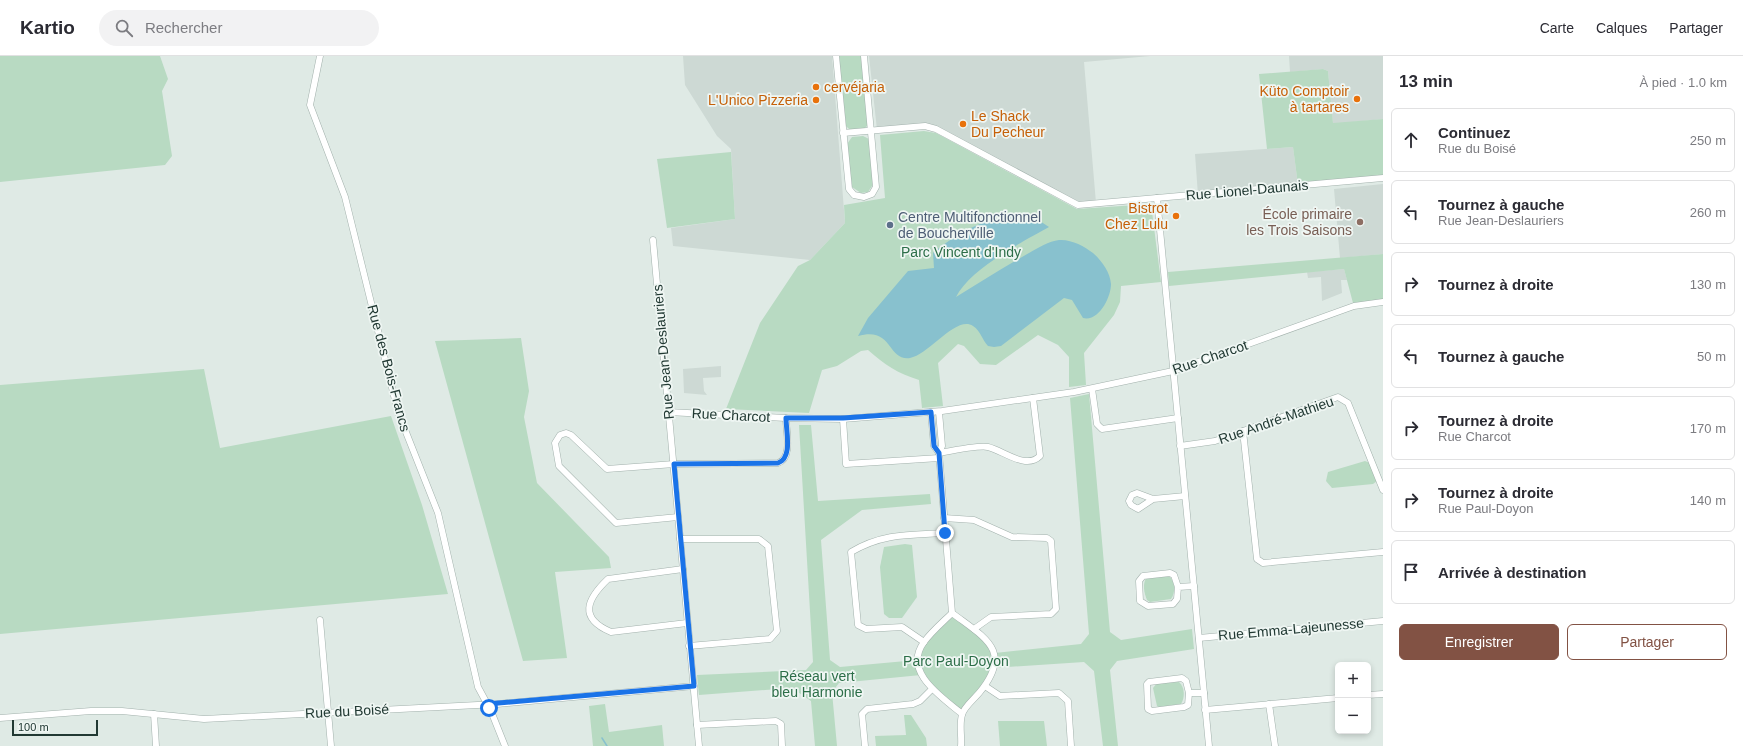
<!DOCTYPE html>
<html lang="fr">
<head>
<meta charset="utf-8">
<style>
	body { margin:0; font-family:Helvetica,sans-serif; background:#f2f2f3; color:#2b2b33 }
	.controls { position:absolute; right:12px; bottom:12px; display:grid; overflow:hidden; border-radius:6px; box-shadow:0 2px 6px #0003 }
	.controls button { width:36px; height:36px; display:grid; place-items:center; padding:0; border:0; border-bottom:1px solid #e1e1e2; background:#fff; color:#2b2b33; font:20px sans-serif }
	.scale { position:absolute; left:12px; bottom:10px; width:86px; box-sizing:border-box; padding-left:4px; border:2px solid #213933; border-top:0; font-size:11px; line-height:14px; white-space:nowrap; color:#213933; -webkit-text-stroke:3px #eff6f3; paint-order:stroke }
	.stop { position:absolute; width:12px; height:12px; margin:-9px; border:3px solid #1a73e8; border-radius:50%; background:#fff }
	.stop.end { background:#1a73e8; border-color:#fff; box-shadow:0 1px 4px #0008 }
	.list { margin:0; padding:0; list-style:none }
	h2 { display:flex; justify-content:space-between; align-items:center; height:52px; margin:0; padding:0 16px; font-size:17px }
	h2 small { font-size:13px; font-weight:400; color:#7c7c81 }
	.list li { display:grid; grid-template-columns:26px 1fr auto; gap:12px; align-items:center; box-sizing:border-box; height:64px; margin:0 8px 8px; padding:0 8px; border:1px solid #e1e1e2; border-radius:6px }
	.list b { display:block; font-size:15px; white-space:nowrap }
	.list p { margin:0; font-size:13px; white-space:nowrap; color:#7c7c81 }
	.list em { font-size:13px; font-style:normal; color:#7c7c81 }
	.actions { display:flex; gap:8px; padding:12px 16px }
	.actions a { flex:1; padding:9px 0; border:1px solid #825244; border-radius:6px; text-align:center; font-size:14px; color:#825244 }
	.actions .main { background:#825244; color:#fff }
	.icon { flex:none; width:22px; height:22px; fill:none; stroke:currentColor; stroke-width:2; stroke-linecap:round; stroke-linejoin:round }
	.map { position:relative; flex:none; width:1383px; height:690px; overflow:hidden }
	header { display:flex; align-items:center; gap:24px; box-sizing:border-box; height:56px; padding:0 20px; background:#fff; border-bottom:1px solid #e1e1e2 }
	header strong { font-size:19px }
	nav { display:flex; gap:22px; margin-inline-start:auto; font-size:14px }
	.search { width:280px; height:36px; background:#f2f2f3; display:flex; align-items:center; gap:10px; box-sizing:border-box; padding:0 14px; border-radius:22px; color:#7c7c81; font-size:15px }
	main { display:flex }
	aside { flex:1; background:#fff }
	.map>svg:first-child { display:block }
</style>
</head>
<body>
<header>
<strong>Kartio</strong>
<div class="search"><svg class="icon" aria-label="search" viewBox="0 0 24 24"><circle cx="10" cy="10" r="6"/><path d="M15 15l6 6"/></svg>Rechercher</div>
<nav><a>Carte</a><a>Calques</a><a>Partager</a></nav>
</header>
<main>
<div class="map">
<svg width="1383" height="690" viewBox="0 0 1383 690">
	<rect width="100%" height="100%" fill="#dfeae5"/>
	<g fill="#cdd9d4">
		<path d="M 683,0 L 832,0 L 845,167 L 810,204 L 673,190 L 671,172 L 735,163 L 731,93 L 717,80 L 685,29 Z"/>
		<path d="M 869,0 L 1150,0 L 1084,6 L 1096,147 L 1078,149 L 925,70 L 877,74 Z"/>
		<path d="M 1289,0 L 1383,0 L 1383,63 L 1333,68 L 1328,15 L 1323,13 L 1290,16 Z"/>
		<path d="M 1293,91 L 1298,129 L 1198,139 L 1195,98 Z"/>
		<path d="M 1383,128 L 1383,198 L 1340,202 L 1334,133 Z"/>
		<path d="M 1344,213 L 1347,224 L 1341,224 L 1342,237 L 1322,245 L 1321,221 L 1308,222 L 1307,216 Z"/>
		<path d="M 721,310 L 721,321 L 703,322 L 704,335 L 707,339 L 684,337 L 683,313 Z"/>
	</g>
	<g fill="#b8dac2">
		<path d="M 0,0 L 160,0 L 168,23 L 162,35 L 172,100 L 165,109 L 0,126 Z"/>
		<path d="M 839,0 L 862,0 L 868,69 L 865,72 L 850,74 L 846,70 Z"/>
		<path d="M 1323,13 L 1328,15 L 1333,67 L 1383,63 L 1383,122 L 1298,129 L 1293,91 L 1267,93 L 1259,18 Z"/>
		<path d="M 924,75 L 936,77 L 1077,153 L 1151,148 L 1161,226 L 1121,230 L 1120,246 L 1114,259 L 1084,297 L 1086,329 L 1069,331 L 1069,301 L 1058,289 L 1038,279 L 996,309 L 980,308 L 964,290 L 958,288 L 938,307 L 943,350 L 922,352 L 919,324 C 897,317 885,309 868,294 L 861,295 L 837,310 L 822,314 L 809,357 L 726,353 L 760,267 L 798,210 L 810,204 L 845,167 L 844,149 L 885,142 L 880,79 Z"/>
		<path d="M 863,80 L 869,83 L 874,127 L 868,136 L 861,137 L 852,131 L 847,88 L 852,81 Z"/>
		<path d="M 731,96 L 735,163 L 667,172 L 657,103 Z"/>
		<path d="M 1383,198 L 1383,244 L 1353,247 L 1344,213 L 1169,230 L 1168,216 Z"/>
		<path d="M 521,282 L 529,335 L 524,361 L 537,427 L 609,501 L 611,512 L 555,516 L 567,602 L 523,605 L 435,285 Z"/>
		<path d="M 204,313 L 220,392 L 391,360 L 422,449 L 448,538 L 0,578 L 0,329 Z"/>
		<path d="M 1089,338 L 1110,576 L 1121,584 L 1192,573 L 1194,593 L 1117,605 L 1110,614 L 1118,690 L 1103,690 L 1094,615 L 1084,606 L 993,612 L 962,658 L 921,619 L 839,627 L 832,636 L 837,690 L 815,690 L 811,645 L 792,632 L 699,639 L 697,619 L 806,614 L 813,606 L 799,369 L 811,369 L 818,445 L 930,438 L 931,448 L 862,454 L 821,484 L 830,604 L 840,611 L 917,604 L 919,595 L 952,557 L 974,573 L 995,597 L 1081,588 L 1089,578 L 1070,342 Z"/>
		<path d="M 1365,405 L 1370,407 L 1377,425 L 1373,428 L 1332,432 L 1326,425 L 1328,416 Z"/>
		<path d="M 905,488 L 912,489 L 917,541 L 902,562 L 889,562 L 884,558 L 880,511 L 884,491 Z"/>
		<path d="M 1169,520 C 1175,525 1176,536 1171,543 L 1150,546 L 1147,544 C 1144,537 1142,527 1147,521 Z"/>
		<path d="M 1179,626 C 1185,631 1185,642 1181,648 L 1159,651 L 1157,650 L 1153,632 L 1157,627 Z"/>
		<path d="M 605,648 L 609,676 L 662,669 L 664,690 L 593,690 L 589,650 Z"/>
		<path d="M 904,659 L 911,659 L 926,682 L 927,690 L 876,690 L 875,680 L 906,679 Z"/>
		<path d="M 998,665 L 1044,665 L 1047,690 L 1000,690 Z"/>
	</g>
	<path fill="#88c1ce" d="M 1014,159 C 1029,160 1037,162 1049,171 C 1022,186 970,213 956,241 C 980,226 1004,211 1029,197 C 1038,192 1049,185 1059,184 C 1071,183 1084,190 1093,197 C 1102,205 1110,216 1111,228 C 1111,241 1099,266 1083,262 L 1072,244 L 1064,242 L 1001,290 L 994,291 L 988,290 C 982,284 981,275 973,270 C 956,259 929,299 910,302 C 887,305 893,270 858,280 L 868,262 L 908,215 L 934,212 L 933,197 C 957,177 983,163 1014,159 Z"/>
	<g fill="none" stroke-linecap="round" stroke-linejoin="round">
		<path stroke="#88c1ce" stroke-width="1.5" d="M 602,682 L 607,690"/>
		<defs>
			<g id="minor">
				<path d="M 320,0 L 310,49 L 345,141 L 398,356 L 438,457 L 478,631 L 491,655 L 505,690"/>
				<path d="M 836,0 L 849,133 L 854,139 L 864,141 L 872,138 L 876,131 L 864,0"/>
				<path d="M 843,77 L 925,70 L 936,73 L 1078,149 L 1383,122"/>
				<path d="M 1157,142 L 1209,690"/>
				<path d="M 653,184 L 699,690"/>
				<path d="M 1092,333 L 1097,368 L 1102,373 L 1178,362"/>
				<path d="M 668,356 L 786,362 L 843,363 L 942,355 L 1074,336 L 1173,315 L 1354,250 L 1383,246"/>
				<path d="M 931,356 L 934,390 L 939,397 L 952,557 C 985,582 1014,595 979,637 C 974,643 963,652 962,659 C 959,668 962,681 961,690"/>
				<path d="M 939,356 L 942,390 L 939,397"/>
				<path d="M 843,363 L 846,408 L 939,402"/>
				<path d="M 1243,375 L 1257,503 L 1263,507 L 1383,496"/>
				<path d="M 1180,390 L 1215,385 L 1338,341 L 1348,347 L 1383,434"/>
				<path d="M 939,397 C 950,395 979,389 988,391 C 1004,395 1026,414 1040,400 L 1033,342"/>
				<path d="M 1153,443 L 1138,453 L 1131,449 L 1129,445 L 1132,439 L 1137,437 L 1153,443 L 1185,440"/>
				<path d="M 678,461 L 616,467 L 559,410 L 555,387 L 560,379 L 566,377 L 571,379 L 607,413 L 674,408 L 778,407 C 793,402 786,375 786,362"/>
				<path d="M 944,462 L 974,464 L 1012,481 L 1047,482 L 1051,485 L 1056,553 L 1051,558 L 991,561 L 974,573"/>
				<path d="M 680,483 L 759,483 L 768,490 L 777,575 L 770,583 L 689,590"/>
				<path d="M 683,513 L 608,523 C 587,543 578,562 611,576 L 687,567"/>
				<path d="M 1178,531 L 1174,519 L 1170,517 L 1143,520 L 1139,525 L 1140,545 L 1148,550 L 1173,548 L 1177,543 L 1178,531 L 1194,530"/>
				<path d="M 952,557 C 943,566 932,575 924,586 C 902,616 942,641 962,658"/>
				<path d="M 320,564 L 331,690"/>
				<path d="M 1199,582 L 1383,565"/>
				<path d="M 924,586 L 902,571 L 866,573 L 858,569 L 851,496 C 883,477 910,479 945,477"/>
				<path d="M 985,630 L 1000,640 L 1059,637 L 1068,645 L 1071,690"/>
				<path d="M 1189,637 L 1188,649 L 1184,651 L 1152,655 L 1148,653 L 1147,628 L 1149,626 L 1182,622 L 1186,625 L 1189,637 L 1204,637"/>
				<path d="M 1368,639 L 1383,638"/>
				<path d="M 1269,648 L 1275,690"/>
				<path d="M 1205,654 L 1338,642"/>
				<path d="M 154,658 L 156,690"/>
				<path d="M 0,662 L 91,655 L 122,655 L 204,663 L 497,648 L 694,630"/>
				<path d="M 697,669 L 776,665 L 781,668 L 782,690"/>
				<path d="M 865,690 L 862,658 L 867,653 L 913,648 L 920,645 L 932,633"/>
			</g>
		</defs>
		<use href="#minor" stroke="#a2b1ac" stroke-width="7"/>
		<use href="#minor" stroke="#fff" stroke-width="6"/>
	</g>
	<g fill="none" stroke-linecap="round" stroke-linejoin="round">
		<path stroke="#1a73e8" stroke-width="5" d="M 489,652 L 487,648 L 694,630 L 674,408 L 778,407 C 793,402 786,375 786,362 L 843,362 L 931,356 L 934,390 L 939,397 L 945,477"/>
	</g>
	<g fill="#e8710a" stroke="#eff6f3" stroke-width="1.5">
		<circle cx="816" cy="31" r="4"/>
		<circle cx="1357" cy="43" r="4"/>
		<circle cx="816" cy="44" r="4"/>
		<circle cx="963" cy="68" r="4"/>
		<circle cx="1176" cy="160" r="4"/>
	</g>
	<circle fill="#8d6e63" stroke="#eff6f3" stroke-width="1.5" cx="1360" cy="166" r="4"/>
	<circle fill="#5c6f8a" stroke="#eff6f3" stroke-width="1.5" cx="890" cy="169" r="4"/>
	<g text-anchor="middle" stroke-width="3.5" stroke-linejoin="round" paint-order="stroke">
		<g font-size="14" fill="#c56008" stroke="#eff6f3" text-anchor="end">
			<text x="824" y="36" text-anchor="start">cervéjaria</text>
			<text x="1349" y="40">Küto Comptoir<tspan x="1349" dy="16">à tartares</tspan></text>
			<text x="808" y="49">L'Unico Pizzeria</text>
			<text x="971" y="65" text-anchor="start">Le Shack<tspan x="971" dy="16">Du Pecheur</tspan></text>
			<text x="1168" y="157">Bistrot<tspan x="1168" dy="16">Chez Lulu</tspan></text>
		</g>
		<g font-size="14" fill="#213933" stroke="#eff6f3">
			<text transform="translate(1247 134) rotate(-5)" y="5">Rue Lionel-Daunais</text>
			<text transform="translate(663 296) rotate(-95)" y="5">Rue Jean-Deslauriers</text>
			<text transform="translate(1210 301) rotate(-19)" y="5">Rue Charcot</text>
			<text transform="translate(389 312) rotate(75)" y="5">Rue des Bois-Francs</text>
			<text transform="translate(731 359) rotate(3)" y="5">Rue Charcot</text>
			<text transform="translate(1276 364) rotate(-19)" y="5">Rue André-Mathieu</text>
			<text transform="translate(1291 573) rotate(-5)" y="5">Rue Emma-Lajeunesse</text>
			<text transform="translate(347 655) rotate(-3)" y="5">Rue du Boisé</text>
		</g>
		<g font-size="14" fill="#785e54" stroke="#eff6f3" text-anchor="end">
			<text x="1352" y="163">École primaire<tspan x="1352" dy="16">les Trois Saisons</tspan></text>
		</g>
		<g font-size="14" fill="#4e5e75" stroke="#eff6f3" text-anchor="start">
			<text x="898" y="166">Centre Multifonctionnel<tspan x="898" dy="16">de Boucherville</tspan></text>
		</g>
		<g font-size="14" fill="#2c6e48" stroke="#eff6f3">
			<text x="961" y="201">Parc Vincent d'Indy</text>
			<text x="956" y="610">Parc Paul-Doyon</text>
			<text x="817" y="625">Réseau vert<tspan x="817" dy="16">bleu Harmonie</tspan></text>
		</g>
	</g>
</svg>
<div class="controls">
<button>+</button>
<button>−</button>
</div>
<div class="scale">100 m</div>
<div class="stop" style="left:489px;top:652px"></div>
<div class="stop end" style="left:945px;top:477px"></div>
</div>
<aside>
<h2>13 min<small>À pied · 1.0 km</small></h2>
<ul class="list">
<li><svg class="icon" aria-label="ahead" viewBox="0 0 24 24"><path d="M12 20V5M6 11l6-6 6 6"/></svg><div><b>Continuez</b><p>Rue du Boisé</p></div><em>250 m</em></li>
<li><svg class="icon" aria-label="left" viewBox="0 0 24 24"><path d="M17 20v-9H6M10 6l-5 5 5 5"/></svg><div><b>Tournez à gauche</b><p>Rue Jean-Deslauriers</p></div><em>260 m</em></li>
<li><svg class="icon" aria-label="right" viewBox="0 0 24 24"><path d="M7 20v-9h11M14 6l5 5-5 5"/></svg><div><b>Tournez à droite</b></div><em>130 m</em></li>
<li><svg class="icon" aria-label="left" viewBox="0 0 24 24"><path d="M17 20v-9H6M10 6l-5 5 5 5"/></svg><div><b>Tournez à gauche</b></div><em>50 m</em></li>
<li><svg class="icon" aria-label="right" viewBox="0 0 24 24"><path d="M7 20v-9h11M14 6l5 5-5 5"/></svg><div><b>Tournez à droite</b><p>Rue Charcot</p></div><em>170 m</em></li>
<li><svg class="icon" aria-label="right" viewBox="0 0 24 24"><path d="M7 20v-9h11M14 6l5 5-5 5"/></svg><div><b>Tournez à droite</b><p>Rue Paul-Doyon</p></div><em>140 m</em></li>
<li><svg class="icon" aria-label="arrive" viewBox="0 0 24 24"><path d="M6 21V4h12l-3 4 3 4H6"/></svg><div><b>Arrivée à destination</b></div></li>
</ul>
<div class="actions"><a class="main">Enregistrer</a><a>Partager</a></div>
</aside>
</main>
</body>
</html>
